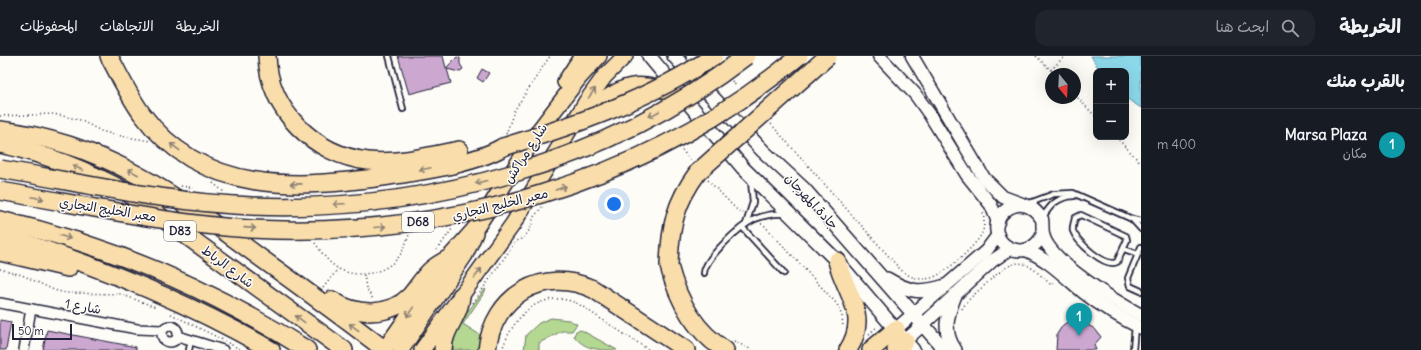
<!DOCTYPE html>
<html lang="ar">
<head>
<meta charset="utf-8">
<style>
	body { margin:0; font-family:Delius,"Playpen Sans Arabic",sans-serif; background:#20242c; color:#f1f3f6; direction:rtl }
	.controls { position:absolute; right:12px; top:12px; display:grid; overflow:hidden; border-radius:8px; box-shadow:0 4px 16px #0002 }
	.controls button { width:36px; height:36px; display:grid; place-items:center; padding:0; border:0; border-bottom:1px solid #363941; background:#171b24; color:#f1f3f6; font:20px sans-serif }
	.compass { position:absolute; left:1045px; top:12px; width:36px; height:36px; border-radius:50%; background:#171b24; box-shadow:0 4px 16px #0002; rotate:162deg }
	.scale { position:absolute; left:12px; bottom:10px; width:60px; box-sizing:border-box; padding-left:4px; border:2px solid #22223b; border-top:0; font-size:11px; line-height:14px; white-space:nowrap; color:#22223b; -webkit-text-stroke:3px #fdfcf7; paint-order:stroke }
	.you { position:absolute; left:614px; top:148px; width:14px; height:14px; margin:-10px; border:3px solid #fff; border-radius:50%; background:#1a73e8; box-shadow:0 0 0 6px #1a73e833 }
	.badge { display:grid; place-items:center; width:26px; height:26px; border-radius:50%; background:#0f766e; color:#fff; font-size:13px; font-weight:700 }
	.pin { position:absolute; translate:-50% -33px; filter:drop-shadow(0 1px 2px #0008) }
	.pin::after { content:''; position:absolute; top:21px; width:14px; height:12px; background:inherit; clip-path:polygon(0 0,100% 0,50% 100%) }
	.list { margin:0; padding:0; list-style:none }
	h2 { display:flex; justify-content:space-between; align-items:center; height:52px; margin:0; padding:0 16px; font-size:17px }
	h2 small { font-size:13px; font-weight:400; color:#9ea1a6 }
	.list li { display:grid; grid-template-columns:26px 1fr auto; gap:12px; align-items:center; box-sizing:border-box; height:72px; padding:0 16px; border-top:1px solid #363941 }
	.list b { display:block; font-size:15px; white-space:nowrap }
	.list p { margin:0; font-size:13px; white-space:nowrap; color:#9ea1a6 }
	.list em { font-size:13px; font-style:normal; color:#9ea1a6 }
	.icon { flex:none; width:22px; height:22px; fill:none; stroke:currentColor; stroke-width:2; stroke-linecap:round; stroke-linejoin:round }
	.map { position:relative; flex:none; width:1141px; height:294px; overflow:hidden; direction:ltr }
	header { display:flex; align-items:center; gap:24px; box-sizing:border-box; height:56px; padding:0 20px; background:#171b24; border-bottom:1px solid #363941 }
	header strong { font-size:19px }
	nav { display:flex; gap:22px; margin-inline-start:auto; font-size:14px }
	.search { width:280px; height:36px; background:#20242c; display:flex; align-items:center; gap:10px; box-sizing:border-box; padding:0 14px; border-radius:12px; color:#9ea1a6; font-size:15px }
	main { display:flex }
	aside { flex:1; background:#171b24 }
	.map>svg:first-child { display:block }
</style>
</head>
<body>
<header>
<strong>الخريطة</strong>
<div class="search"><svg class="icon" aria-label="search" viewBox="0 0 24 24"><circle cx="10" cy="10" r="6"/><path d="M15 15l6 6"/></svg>ابحث هنا</div>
<nav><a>الخريطة</a><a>الاتجاهات</a><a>المحفوظات</a></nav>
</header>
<main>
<aside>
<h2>بالقرب منك<small></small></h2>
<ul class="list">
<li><span class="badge" style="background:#0f9aa8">1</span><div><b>Marsa Plaza</b><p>مكان</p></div><em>400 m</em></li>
</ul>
</aside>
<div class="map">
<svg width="1141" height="294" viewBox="0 0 1141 294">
	<rect width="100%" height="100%" fill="#fdfcf7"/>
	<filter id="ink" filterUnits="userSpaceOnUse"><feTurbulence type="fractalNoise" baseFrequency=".025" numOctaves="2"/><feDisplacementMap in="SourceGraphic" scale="8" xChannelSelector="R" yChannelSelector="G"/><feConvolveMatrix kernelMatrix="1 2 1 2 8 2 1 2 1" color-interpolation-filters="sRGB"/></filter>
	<g filter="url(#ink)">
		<g fill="#b4d791" stroke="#6b7c66">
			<path d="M 485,233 L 486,234 L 463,268 L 480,279 L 478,294 L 453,294 C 452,271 472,251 485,233 Z"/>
			<path d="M 551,262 L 569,264 L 577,268 L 572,275 L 562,275 L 539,287 L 539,294 L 524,294 L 526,279 L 539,267 Z"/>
			<path d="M 581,274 L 617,294 C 598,294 585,294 574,280 L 576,275 Z"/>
		</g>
		<path fill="#8bd8ea" stroke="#618fa4" d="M 1091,0 L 1141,0 L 1141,52 L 1126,42 L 1126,15 L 1100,15 Z"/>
		<g fill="#cca7d0" stroke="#22223b">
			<path d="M 398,0 L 443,0 L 446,12 L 457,1 L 460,2 L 460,8 L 463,13 L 459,16 L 447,13 L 451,27 L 409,38 Z"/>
			<path d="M 482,13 L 489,17 L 483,26 L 477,22 Z"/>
			<path d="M 0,264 L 11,266 L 6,294 L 0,294 Z"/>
			<path d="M 1069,265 L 1081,265 L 1095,273 L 1101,281 L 1094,289 L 1096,294 L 1056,294 L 1057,278 L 1063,269 Z"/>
			<path d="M 47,274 L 136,291 L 136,294 L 43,294 Z"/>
		</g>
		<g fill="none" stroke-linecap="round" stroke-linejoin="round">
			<defs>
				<g id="service">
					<path d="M 389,0 L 403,53"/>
					<path d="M 1027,148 L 1054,138 L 1073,137 L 1132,163 L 1141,165"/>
					<path d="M 1081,159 L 1126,180 L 1127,184 L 1117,206 C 1105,212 1077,186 1073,175 C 1072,171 1074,167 1075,162 Z"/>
					<path d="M 1043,161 C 1051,148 1058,141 1074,140"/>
					<path d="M 1132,163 L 1141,173"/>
					<path d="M 746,168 L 753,146 L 751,125"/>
					<path d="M 743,172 L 784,217"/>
					<path d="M 1141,191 L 1128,222 L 1130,230 L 1141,235"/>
					<path d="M 1124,193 L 1138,198"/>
					<path d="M 704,217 C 705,202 740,170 755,163 C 765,159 775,157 786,158"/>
					<path d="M 189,294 L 191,284"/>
					<path d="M 1133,294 L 1135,270"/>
				</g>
				<g id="minor">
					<path d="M 0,247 L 137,273 L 162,274"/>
					<circle cx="170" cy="278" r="8"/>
					<path d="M 178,280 L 223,294"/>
					<path d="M 24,294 L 31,253"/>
				</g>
				<g id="tertiary">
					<path d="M 879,0 L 915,38 L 930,59 L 967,119 L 991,149 L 998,166"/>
					<path d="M 912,0 L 984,122 L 1003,141 L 1022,148"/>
					<path d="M 1043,178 C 1026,213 982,185 1001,159 C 1005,154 1011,150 1017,149 C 1028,147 1036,154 1042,163 C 1043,168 1042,173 1043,178 C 1048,205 1118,247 1141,259"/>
					<path d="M 1026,194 C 1049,204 1065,221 1083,236 C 1101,250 1121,262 1141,272"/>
					<path d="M 896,273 L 986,195 L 998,179"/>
					<path d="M 905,285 L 992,205 L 1010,193"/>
				</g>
				<g id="secondary">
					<path d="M 649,0 L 743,112 L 837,205 L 913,294"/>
					<path d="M 674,0 L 763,95 L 804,133 L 945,294"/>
					<path d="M 693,0 L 702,18"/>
					<path d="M 887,223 C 909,236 920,238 945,230"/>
					<path d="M 955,239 C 947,259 942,275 955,294"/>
				</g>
				<g id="primary">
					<path d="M 565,26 L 582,0"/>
					<path d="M 580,64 C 622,27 635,18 687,45"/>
					<path d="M 384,294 L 448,203 L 478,169 L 540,73 L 579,22 L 599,0"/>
					<path d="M 401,294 L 465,199 L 475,177"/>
					<path d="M 422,294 L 513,168 L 586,46 L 604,21 L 625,0"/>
				</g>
				<g id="motorway">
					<path d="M 109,0 C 119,19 129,40 142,58 C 203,140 298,133 389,120 C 422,115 474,108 503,91"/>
					<path d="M 267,0 C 269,55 315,99 368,105 C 398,108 430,100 459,94"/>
					<path d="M 0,74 C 106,87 175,139 258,200 C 301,231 344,262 385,294"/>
					<path d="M 0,88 C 46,98 87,114 128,137 L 344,294"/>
					<path d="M 0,164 C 109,189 213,234 307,294"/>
					<path d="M 0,179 C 94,208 186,245 271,294"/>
					<path d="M 0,196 L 68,212"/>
					<path d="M 837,205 C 846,239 870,259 848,294"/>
					<path d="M 669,210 C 678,244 694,275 725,294"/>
					<path d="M 332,244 C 356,260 389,261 410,240 C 417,232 422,223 430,215 C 435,210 441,207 448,203"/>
					<path d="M 443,294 C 443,273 460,260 461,240"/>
					<path d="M 487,294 C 493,240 543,210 593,233 L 686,294"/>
					<path d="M 871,294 L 896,273"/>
					<path d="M 896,294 L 905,285"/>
				</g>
			</defs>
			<use href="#service" stroke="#22223b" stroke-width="8"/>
			<use href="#minor" stroke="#22223b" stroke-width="12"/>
			<use href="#tertiary" stroke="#22223b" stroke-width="15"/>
			<use href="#secondary" stroke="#22223b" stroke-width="16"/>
			<use href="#primary" stroke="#22223b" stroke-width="18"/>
			<use href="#motorway" stroke="#22223b" stroke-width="20"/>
			<g stroke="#22223b" stroke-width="1.5" stroke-dasharray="1 3" stroke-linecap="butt">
				<path d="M 1036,0 L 1055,18"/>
				<path d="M 1051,14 L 1065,0"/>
				<path d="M 732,25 L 737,31"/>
				<path d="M 1075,39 L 1096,61"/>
				<path d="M 0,60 L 54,58 L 80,64 L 101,75 L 116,79 L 150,85"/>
				<path d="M 771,68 L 900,213 C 909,221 919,225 931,222 C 944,219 977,189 982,177 C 985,170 984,163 983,156"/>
				<path d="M 506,78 L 514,55 L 550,0"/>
				<path d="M 1116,81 L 1141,107"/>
				<path d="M 682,94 L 691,105"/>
				<path d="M 708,124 L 738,155 L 743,157"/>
				<path d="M 213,127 L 224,136"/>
				<path d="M 181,130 L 195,132"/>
				<path d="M 761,168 L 763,168 L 837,248 L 842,260 L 843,272"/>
				<path d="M 315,187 C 320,194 325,202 332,208 C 350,224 381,220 397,203 C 403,196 406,187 409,179"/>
				<path d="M 437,194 L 452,173"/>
				<path d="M 0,213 L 22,219 L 54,234 L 66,237 L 120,238 L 156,251"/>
				<path d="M 364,219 L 366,232 L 373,243"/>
				<path d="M 323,232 L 338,213"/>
				<path d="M 473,247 L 516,185 L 524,182 L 532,170 L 533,162 L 542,151"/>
				<path d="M 962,253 C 968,242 979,235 988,226 C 1018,199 1023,202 1051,229 L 1055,226"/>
				<path d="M 171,258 L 225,285"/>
				<path d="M 869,278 L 878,270"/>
				<path d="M 734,285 L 752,294"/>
				<path d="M 228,287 L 242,294"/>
				<path d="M 502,294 C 512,264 536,235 571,245 C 580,248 589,255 598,261 C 615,272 632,283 649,294"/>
			</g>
			<use href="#service" stroke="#fdfcf7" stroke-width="4.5"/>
			<use href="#minor" stroke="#fdfcf7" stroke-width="9"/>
			<use href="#tertiary" stroke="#fdfcf7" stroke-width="12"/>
			<use href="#secondary" stroke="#fdfcf7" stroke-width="13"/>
			<use href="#primary" stroke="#f9deab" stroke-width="15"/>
			<use href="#motorway" stroke="#f9deab" stroke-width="17"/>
			<defs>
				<g id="motorway-bridge">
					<path d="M 503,91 C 576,69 650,43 714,0"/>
					<path d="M 0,113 C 83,127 168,147 252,150 C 426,157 607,107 746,0"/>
					<path d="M 0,135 C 83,149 167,168 251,173 C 447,183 647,127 799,0"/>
					<path d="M 669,210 C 670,171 675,147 698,116 L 828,0"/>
				</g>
			</defs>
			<use href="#motorway-bridge" stroke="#22223b" stroke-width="20" stroke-linecap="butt"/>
			<use href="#motorway-bridge" stroke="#f9deab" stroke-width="17"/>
		</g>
		<defs><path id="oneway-shaft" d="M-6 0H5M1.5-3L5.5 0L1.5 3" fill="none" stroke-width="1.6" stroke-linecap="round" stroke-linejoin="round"/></defs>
		<g stroke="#8e8073">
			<use href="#oneway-shaft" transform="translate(592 37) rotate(-54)"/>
			<use href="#oneway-shaft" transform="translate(654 58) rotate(152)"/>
			<use href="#oneway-shaft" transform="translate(175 91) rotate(-143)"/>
			<use href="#oneway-shaft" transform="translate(78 112) rotate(-156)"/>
			<use href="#oneway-shaft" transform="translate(425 113) rotate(168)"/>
			<use href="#oneway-shaft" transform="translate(133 116) rotate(-153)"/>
			<use href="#oneway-shaft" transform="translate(481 126) rotate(166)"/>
			<use href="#oneway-shaft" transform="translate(296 128) rotate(179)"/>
			<use href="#oneway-shaft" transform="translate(561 132) rotate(-19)"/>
			<use href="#oneway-shaft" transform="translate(38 142) rotate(10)"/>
			<use href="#oneway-shaft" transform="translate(339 148) rotate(177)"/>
			<use href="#oneway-shaft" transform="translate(380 171) rotate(-5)"/>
			<use href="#oneway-shaft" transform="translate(250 172) rotate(4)"/>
			<use href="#oneway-shaft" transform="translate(65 181) rotate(17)"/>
			<use href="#oneway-shaft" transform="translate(478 217) rotate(-54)"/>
			<use href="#oneway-shaft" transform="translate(410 256) rotate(125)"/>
			<use href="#oneway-shaft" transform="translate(300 263) rotate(-144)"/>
			<use href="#oneway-shaft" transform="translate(354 271) rotate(-144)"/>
		</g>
	</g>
	<g text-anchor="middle" stroke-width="3" stroke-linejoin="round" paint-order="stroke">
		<g fill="#fdfcf7" stroke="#646373" stroke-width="1">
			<rect x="402" y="156" width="32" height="20" rx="3"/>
			<rect x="164" y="165" width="32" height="20" rx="3"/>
		</g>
		<g font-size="12" font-weight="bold" fill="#22223b">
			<text x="418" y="170">D68</text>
			<text x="180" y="179">D83</text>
		</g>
		<g font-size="13" fill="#22223b" stroke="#fdfcf7">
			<text transform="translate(525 97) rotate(-57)" y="5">شارع مراكش</text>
			<text transform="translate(812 145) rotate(47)" y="5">جادة المهرجان</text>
			<text transform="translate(500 148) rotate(-14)" y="5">معبر الخليج التجاري</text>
			<text transform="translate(108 153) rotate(9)" y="5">معبر الخليج التجاري</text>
			<text transform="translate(228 210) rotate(37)" y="5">شارع الرباط</text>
			<text transform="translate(83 250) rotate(10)" y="5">شارع 1</text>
		</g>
	</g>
</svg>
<div class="controls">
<button>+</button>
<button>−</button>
</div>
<svg class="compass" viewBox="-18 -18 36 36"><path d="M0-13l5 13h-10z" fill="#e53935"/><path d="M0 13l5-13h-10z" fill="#9ea1a6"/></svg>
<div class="scale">50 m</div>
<div class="you"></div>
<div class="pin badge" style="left:1079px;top:280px;background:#0f9aa8">1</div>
</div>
</main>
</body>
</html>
